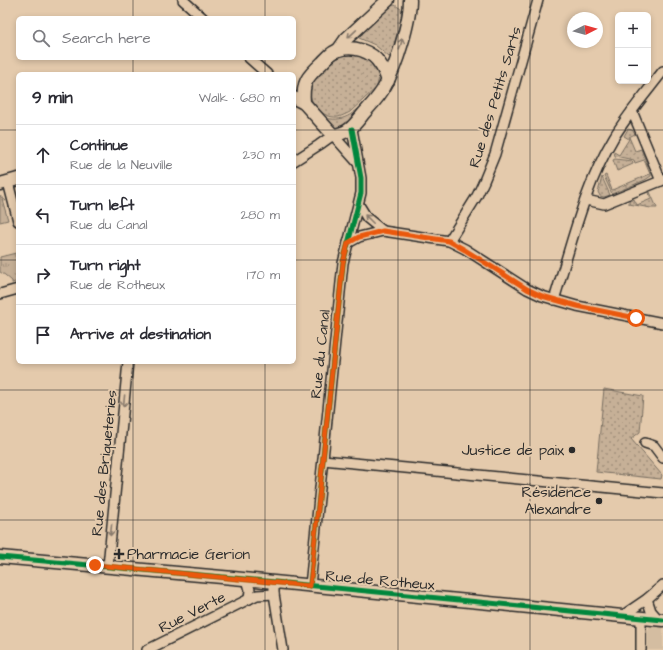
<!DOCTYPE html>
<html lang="en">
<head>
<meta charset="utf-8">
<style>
	body { margin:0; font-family:"Architects Daughter",sans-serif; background:#f7f7f7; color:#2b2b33 }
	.controls { position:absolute; right:12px; top:12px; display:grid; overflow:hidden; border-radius:6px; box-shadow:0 2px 6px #0003 }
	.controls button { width:36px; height:36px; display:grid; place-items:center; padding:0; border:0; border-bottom:1px solid #e1e1e2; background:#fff; color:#2b2b33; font:20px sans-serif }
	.compass { position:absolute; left:567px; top:12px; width:36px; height:36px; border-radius:50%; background:#fff; box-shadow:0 2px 6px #0003; rotate:84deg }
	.stop { position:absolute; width:12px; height:12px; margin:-9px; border:3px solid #ea580c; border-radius:50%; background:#fff }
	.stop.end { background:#ea580c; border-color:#fff; box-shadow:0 1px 4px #0008 }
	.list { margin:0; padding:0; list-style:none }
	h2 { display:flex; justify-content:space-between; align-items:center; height:52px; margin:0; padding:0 16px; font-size:17px }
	h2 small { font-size:13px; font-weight:400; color:#7c7c81 }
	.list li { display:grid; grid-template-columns:26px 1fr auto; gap:12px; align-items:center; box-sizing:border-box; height:60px; padding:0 16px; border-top:1px solid #e1e1e2 }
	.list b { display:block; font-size:15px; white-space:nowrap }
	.list p { margin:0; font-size:13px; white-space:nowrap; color:#7c7c81 }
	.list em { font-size:13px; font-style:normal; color:#7c7c81 }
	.icon { flex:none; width:22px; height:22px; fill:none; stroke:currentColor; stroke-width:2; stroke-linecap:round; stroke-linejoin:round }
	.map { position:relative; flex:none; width:663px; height:650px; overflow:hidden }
	.search { position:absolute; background:#fff; box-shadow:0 2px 6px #0003; left:16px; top:16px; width:280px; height:44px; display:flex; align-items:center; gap:10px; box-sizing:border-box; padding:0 14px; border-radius:6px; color:#7c7c81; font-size:15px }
	.panel { position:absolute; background:#fff; box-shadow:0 2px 6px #0003; left:16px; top:72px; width:280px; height:292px; border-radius:6px }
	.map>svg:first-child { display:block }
</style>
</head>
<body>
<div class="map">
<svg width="663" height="650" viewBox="0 0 663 650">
	<defs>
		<pattern id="grass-dots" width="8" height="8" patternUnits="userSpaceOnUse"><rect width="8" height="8" fill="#c6b097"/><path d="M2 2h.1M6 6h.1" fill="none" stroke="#a18f7b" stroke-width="1.8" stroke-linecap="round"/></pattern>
		<pattern id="park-tufts" width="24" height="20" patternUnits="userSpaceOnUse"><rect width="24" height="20" fill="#c6b097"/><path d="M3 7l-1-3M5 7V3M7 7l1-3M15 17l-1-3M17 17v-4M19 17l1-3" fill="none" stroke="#a18f7b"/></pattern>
	</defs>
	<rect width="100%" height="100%" fill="#e4caac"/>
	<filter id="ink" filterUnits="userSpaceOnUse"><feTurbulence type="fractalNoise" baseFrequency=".025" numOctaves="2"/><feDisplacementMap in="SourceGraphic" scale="8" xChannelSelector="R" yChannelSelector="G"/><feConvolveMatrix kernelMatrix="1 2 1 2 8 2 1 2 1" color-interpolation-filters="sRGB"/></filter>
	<g filter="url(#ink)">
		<path fill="#d4bda1" d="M 658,624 L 663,624 L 663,650 L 646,650 L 646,632 L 650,627 Z"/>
		<g fill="url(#grass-dots)" stroke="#786e61">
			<path d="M 395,5 L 401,9 L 402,16 L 391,55 L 389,57 L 375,45 L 359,38 L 358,36 L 390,6 Z"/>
			<path d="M 351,54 C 368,57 385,70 376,88 L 350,112 C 346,114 342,116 338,117 C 319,119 302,96 314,79 C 317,75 321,71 325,68 C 334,60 339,56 351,54 Z"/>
			<path d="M 369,100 L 351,124 L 338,129 L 331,126 L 322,117 C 344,124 353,113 369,100 Z"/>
			<path d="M 628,129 L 632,130 L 635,134 L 629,137 L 635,151 L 641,149 L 651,174 L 651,176 L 645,180 L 612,194 L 604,176 L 606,175 L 612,190 L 650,174 L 644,160 L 635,163 L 634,160 L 615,156 L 614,152 L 619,155 L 629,139 L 624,136 Z"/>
			<path d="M 615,159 L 632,161 L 633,164 L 617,171 L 613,160 Z"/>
			<path d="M 602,177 L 610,195 L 604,197 L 600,196 L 598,192 Z"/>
			<path d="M 650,192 L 657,208 L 651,208 L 629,204 L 629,201 L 634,199 L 637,205 L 651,199 L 649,193 Z"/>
			<path d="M 604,389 L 643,396 L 640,432 L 631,439 L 662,475 L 661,479 L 596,472 Z"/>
		</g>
		<g fill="url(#park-tufts)" stroke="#786e61">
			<path d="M 0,196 L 6,201 L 2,199 L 8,220 L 0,222 Z"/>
			<path d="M 16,253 L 18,260 L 18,281 L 12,283 L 12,281 L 5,275 L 0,272 L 0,257 Z"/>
		</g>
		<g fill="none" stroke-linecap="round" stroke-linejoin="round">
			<defs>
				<g id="minor">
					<path d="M 183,0 L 203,18"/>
					<path d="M 249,58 L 267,74"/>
					<path d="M 632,111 L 661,181"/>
					<path d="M 294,161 L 319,145 L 333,135 L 357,162"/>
					<path d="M 8,182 L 18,221"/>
					<path d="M 586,200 L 604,204 L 663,180"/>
					<path d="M 359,205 L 367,218 L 383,231"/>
					<path d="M 449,241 L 477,196 L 484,181 L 495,154 L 538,0"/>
					<path d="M 348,243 L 359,237 L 383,231 L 449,241 L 465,249 L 527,289 L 542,296 L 577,306 L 663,323"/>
					<path d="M 0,294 L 18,289"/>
					<path d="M 554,300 C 571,246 584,187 614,137 C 628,114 646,93 663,71"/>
					<path d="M 645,443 L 654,446 L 663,458"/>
					<path d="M 323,460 L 663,493"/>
					<path d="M 108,566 L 128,362"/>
					<path d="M 247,579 L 250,590 L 249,599"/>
					<path d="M 310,586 L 343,263 L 361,193 L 361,178 L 352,129"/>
					<path d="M 274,588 L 274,594 L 283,650"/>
					<path d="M 647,599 L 651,611 L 658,619"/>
					<path d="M 622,616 L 647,599 L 663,585"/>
					<path d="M 147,650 L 257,595 L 274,594"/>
					<path d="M 641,650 L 641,618"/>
				</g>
				<g id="tertiary">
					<path d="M 339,49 L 346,39 L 388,0"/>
					<path d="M 294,98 L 304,103 L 333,135 C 349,134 355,124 364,113 C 372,104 380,96 385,86 C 396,67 410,22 410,0"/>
					<path d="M 304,103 C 302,82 307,77 322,63 C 326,59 332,51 339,50 C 353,45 372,51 380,64 C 384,69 386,75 388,81"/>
					<path d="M 0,184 L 18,179"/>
					<path d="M 0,557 L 233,578 L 663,620"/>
				</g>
			</defs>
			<use href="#minor" stroke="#2b2b2b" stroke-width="12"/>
			<use href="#tertiary" stroke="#2b2b2b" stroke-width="15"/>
			<use href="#minor" stroke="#e4caac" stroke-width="9"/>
			<use href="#tertiary" stroke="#e4caac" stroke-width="12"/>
			<defs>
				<g id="cycleway">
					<path d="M 0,557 L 233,578 L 663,620"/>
					<path d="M 310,586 L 343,263 L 361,193 L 361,178 L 352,129"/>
				</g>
			</defs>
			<use href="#cycleway" stroke="#e4caac" stroke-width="8"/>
			<use href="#cycleway" stroke="#00873e" stroke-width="5"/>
		</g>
		<defs><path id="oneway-shaft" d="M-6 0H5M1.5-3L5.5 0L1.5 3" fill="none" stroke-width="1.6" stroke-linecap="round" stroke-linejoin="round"/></defs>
		<g stroke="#887a6c">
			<use href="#oneway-shaft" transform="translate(352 34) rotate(137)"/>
			<use href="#oneway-shaft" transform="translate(401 44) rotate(-74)"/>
			<use href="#oneway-shaft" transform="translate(369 219) rotate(-135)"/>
			<use href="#oneway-shaft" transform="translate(124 401) rotate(96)"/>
			<use href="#oneway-shaft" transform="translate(111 530) rotate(96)"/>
		</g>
	</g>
	<g fill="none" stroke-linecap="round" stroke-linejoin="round" filter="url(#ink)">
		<path stroke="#ea580c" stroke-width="5" d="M 95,565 L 310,586 L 343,263 L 348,243 L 359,237 L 383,231 L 449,241 L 465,250 L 527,289 L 542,296 L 577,306 L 636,318"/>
	</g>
	<path fill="none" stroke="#2b2b2b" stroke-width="1" stroke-opacity="0.55" d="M 133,0 L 133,18M 265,0 L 265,18M 398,0 L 398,650M 530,0 L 530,650M 133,58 L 133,74M 265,58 L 265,74M 0,130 L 18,130M 294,130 L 663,130M 0,260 L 18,260M 294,260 L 663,260M 133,362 L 133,650M 265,362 L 265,650M 0,390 L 663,390M 0,520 L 663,520"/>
	<g fill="#2b2b2b" stroke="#e4caac" stroke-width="1.5">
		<circle cx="572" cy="450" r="4"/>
		<circle cx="599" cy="501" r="4"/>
		<path d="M117 548h4v4h4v4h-4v4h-4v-4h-4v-4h4z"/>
	</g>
	<g text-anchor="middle" stroke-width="4" stroke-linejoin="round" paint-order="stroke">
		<g font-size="15" fill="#2b2b2b" stroke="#e4caac">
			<text transform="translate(495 97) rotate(-73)" y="5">Rue des Petits Sarts</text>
			<text transform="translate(320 354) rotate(-84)" y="5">Rue du Canal</text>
			<text transform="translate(104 463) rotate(-84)" y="5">Rue des Briqueteries</text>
			<text transform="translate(380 580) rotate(5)" y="5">Rue de Rotheux</text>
			<text transform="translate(192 612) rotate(-27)" y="5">Rue Verte</text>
		</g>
		<g font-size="15" fill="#2b2b2b" stroke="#e4caac" text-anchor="end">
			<text x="564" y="455">Justice de paix</text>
			<text x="591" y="497">Résidence<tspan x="591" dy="17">Alexandre</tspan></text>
			<text x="127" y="559" text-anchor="start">Pharmacie Gerion</text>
		</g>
	</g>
</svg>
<div class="controls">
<button>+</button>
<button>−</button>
</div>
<svg class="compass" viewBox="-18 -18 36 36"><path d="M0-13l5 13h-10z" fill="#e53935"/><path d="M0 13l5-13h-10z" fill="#7c7c81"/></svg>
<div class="stop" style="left:636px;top:318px"></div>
<div class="stop end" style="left:95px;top:565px"></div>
<div class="search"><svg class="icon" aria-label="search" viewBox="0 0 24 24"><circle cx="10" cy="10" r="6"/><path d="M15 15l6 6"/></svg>Search here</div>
<section class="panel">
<h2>9 min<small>Walk · 680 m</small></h2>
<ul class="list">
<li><svg class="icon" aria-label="ahead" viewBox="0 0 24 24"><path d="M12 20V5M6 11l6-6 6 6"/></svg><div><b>Continue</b><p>Rue de la Neuville</p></div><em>230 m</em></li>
<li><svg class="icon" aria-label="left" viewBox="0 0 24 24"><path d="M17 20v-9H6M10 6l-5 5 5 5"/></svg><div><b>Turn left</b><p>Rue du Canal</p></div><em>280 m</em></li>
<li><svg class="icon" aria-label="right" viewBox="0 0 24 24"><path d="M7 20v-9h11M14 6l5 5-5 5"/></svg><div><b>Turn right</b><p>Rue de Rotheux</p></div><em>170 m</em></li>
<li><svg class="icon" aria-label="arrive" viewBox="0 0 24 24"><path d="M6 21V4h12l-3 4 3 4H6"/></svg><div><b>Arrive at destination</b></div></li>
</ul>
</section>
</div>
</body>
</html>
